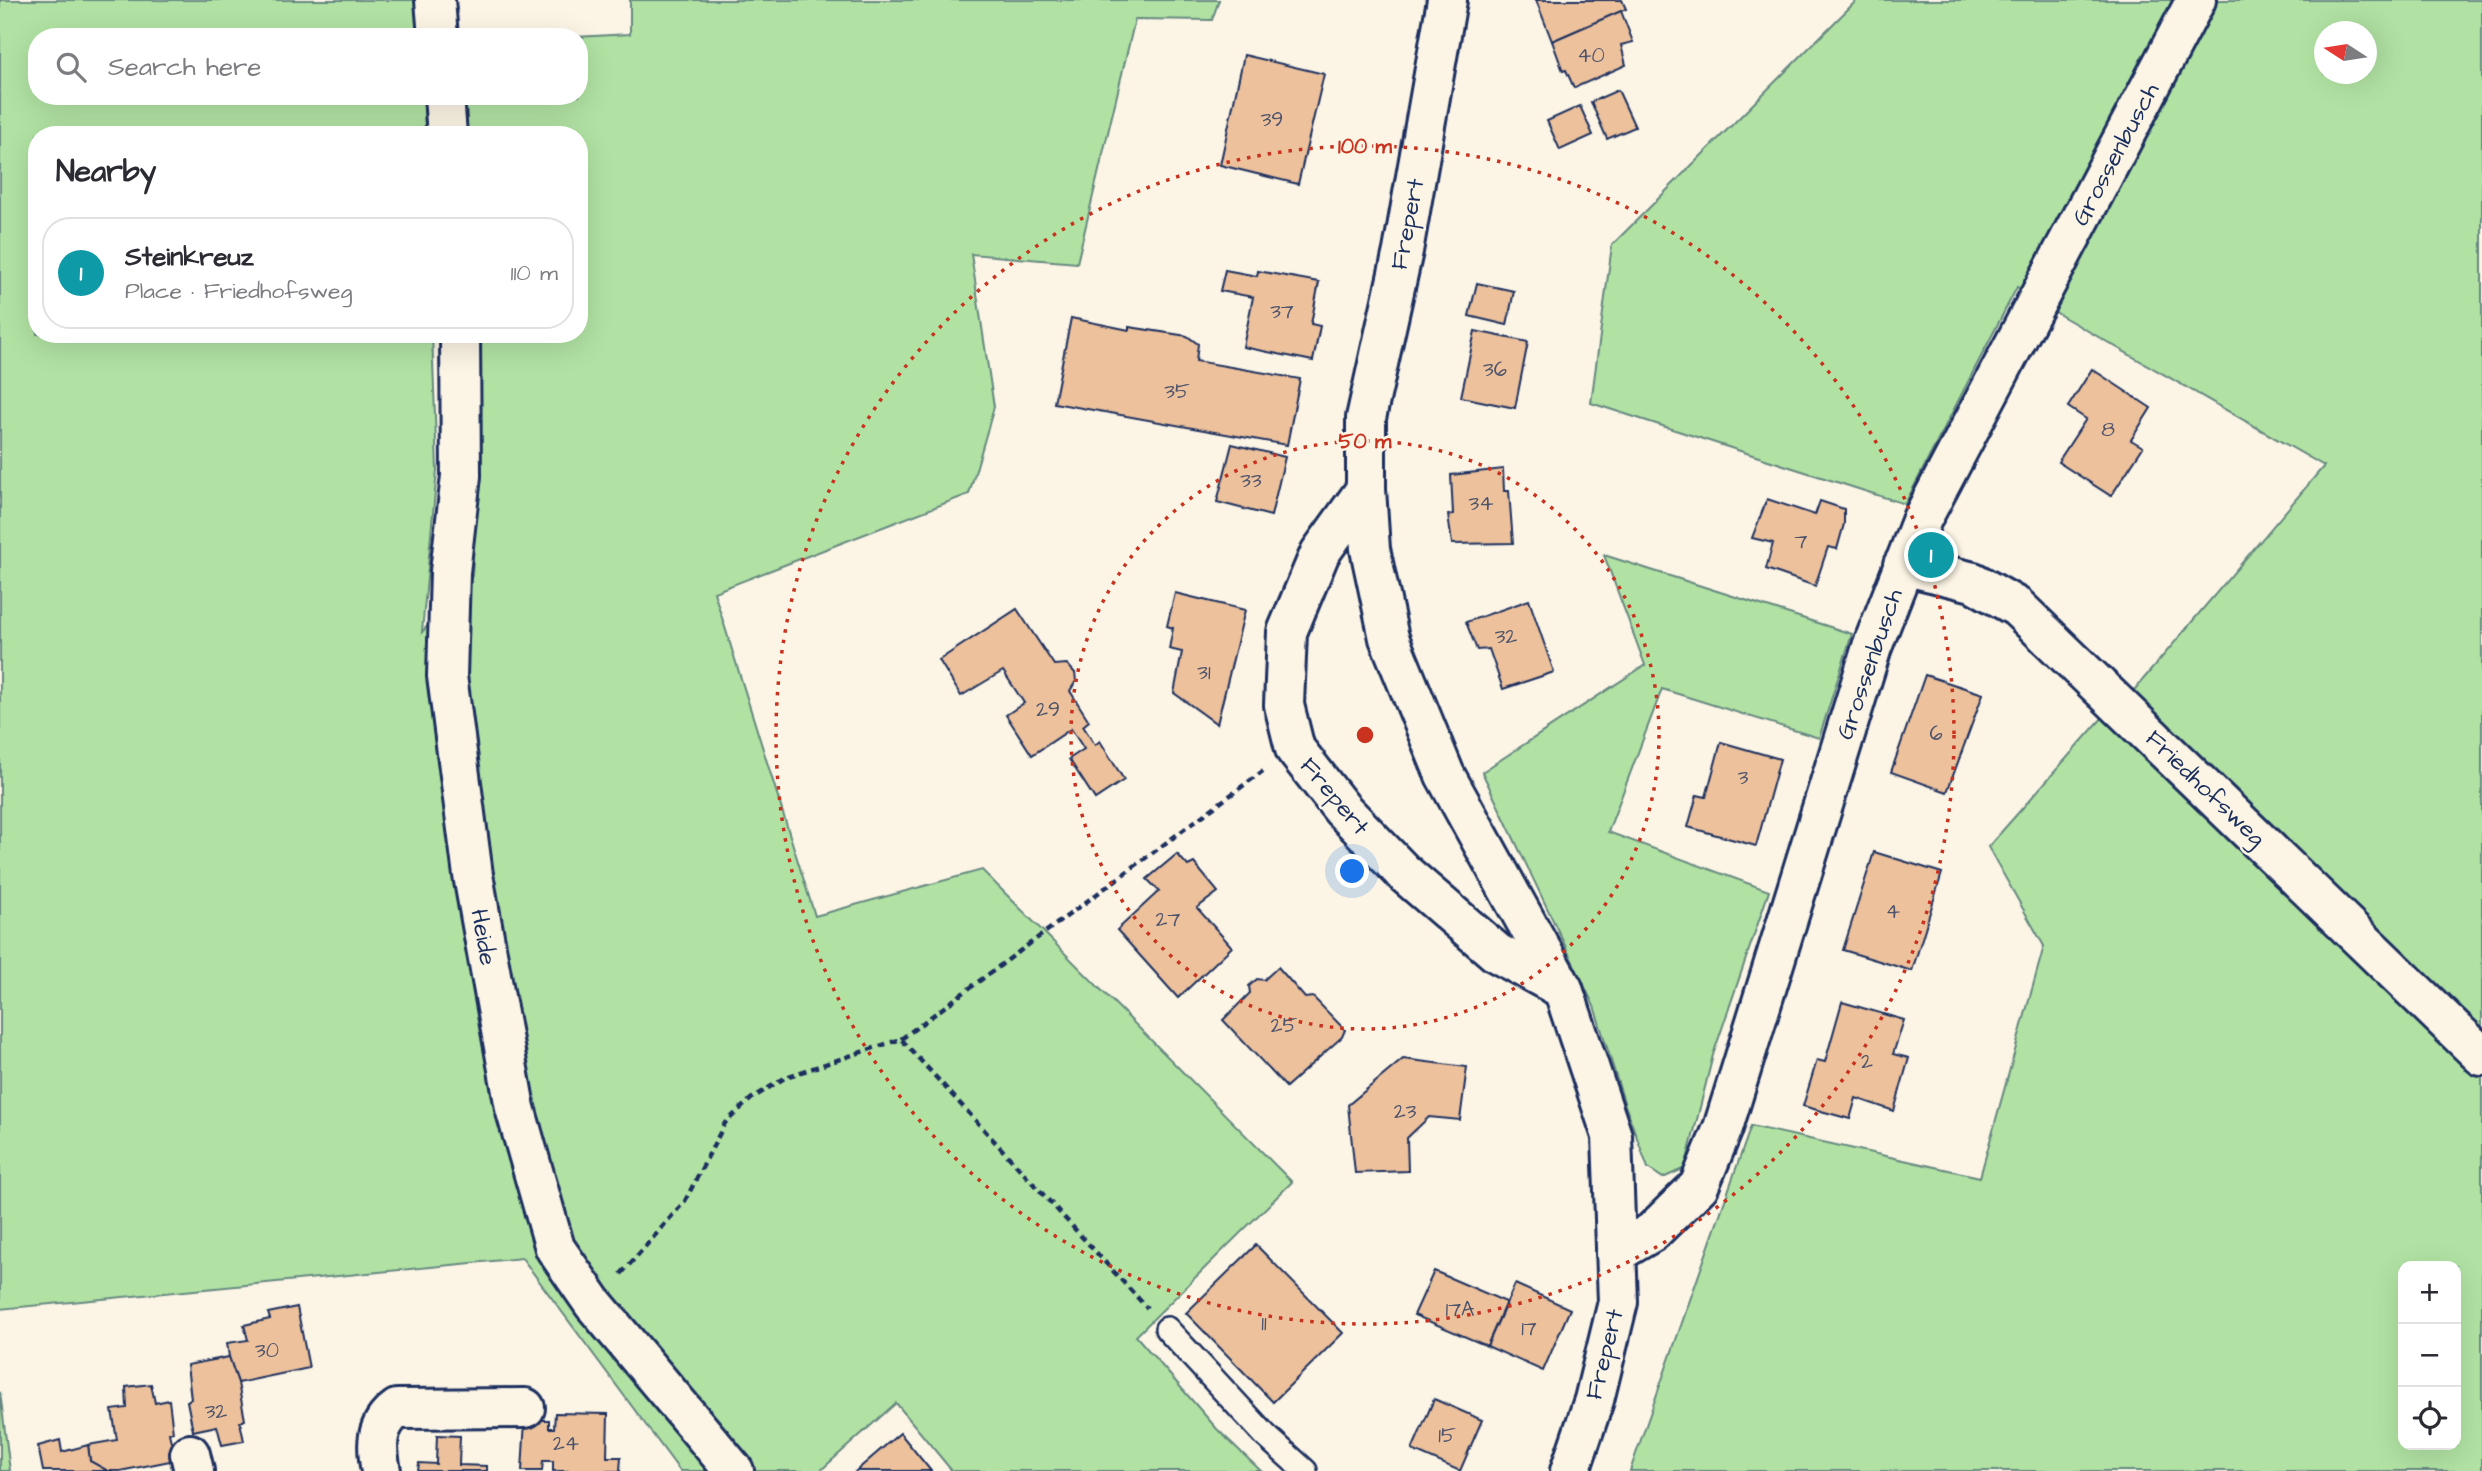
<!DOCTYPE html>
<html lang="en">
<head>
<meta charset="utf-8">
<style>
	body { margin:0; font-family:"Architects Daughter",sans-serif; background:#f7f7f7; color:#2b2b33 }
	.controls { position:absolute; right:21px; bottom:21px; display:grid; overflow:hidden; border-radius:14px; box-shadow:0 7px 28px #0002 }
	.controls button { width:63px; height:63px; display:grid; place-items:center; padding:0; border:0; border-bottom:2px solid #e1e1e2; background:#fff; color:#2b2b33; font:35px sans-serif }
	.compass { position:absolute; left:2314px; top:21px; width:63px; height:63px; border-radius:50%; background:#fff; box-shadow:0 7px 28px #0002; rotate:282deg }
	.you { position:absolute; left:1353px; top:872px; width:24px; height:24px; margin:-18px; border:5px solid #fff; border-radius:50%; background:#1a73e8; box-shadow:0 0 0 10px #1a73e833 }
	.badge { display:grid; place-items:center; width:46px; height:46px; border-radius:50%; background:#c8321e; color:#fff; font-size:23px; font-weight:700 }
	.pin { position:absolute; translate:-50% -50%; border:4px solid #fff; box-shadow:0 2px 7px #0006 }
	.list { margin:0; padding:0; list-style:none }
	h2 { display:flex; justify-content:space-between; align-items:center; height:91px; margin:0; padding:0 28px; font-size:30px }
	h2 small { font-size:23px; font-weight:400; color:#7c7c81 }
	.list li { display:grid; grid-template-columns:46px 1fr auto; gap:21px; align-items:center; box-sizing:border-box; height:112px; margin:0 14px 14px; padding:0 14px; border:2px solid #e1e1e2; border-radius:28px }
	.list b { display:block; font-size:26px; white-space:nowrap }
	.list p { margin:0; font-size:23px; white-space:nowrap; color:#7c7c81 }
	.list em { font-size:23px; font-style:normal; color:#7c7c81 }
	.icon { flex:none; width:38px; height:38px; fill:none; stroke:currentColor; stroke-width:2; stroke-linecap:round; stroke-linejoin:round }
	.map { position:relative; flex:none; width:2482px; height:1471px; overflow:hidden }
	.search { position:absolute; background:#fff; box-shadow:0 7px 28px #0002; left:28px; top:28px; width:560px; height:77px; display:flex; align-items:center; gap:18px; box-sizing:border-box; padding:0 24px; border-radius:28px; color:#7c7c81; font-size:26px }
	.panel { position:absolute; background:#fff; box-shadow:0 7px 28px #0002; left:28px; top:126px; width:560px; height:217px; border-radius:28px }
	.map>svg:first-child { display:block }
</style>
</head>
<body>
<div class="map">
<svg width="2482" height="1471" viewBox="0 0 2482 1471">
	<rect width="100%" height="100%" fill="#fcf5e5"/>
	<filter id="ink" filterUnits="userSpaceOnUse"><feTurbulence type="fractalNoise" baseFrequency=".0143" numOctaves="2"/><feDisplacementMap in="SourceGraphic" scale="14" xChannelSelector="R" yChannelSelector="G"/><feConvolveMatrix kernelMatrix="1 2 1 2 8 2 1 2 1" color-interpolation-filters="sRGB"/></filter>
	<g filter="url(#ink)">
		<g fill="#b1e2a3" stroke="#668880" stroke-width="2" fill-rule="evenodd">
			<path d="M 0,0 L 416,0 L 419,37 L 37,37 L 37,96 L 424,96 L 425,135 L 37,135 L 37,334 L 432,334 L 437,470 L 422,632 L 472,576 L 477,479 L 474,334 L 579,334 L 579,135 L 466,135 L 463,96 L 579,96 L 579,37 L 575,37 L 630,34 L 630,0 L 1219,0 L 1212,20 L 1135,19 L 1077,263 L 971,254 L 994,407 L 969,494 L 714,592 L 815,916 L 982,870 L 1292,1182 L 1136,1336 L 1217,1429 L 1261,1471 L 952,1471 L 896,1403 L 820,1471 L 680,1471 L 522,1258 L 0,1309 Z"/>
			<path d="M 1857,0 L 2482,0 L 2482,1471 L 1630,1471 L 1751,1126 L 1980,1177 L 2044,946 L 1988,847 L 2103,717 L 2135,689 L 2324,466 L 2060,315 L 2017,287 L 1905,504 L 1591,403 L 1612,245 ZM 2324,32 L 2366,32 L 2366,74 L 2324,74 ZM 2403,1266 L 2456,1266 L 2456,1445 L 2403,1445 Z"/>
			<path d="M 1604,555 L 1852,634 L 1819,738 L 1662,689 L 1608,832 L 1769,891 L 1713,1055 L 1685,1168 L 1663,1178 L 1648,1168 L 1625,1105 L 1594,1006 L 1482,772 L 1645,665 Z"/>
			<path d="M 0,1392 L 10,1471 L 0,1471 Z"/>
		</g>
		<g fill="#ecc19b" stroke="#1b2f5e" stroke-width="2">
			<path d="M 1536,0 L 1622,0 L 1626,9 L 1552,41 Z"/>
			<path d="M 1621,11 L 1633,42 L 1621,45 L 1626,65 L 1574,88 L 1566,70 L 1563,71 L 1552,41 Z"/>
			<path d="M 1244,55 L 1324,74 L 1298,184 L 1220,165 Z"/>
			<path d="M 1618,90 L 1635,127 L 1607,139 L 1591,102 Z"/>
			<path d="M 1580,106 L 1593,135 L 1560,150 L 1547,121 Z"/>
			<path d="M 1225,270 L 1257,276 L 1258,271 L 1319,282 L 1311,324 L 1320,326 L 1313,361 L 1243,347 L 1253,297 L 1220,291 Z"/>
			<path d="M 1477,283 L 1514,291 L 1507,325 L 1469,316 Z"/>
			<path d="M 1071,318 L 1129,330 L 1129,327 L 1187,336 L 1198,344 L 1196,361 L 1300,379 L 1287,445 L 1054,403 Z"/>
			<path d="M 1475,331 L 1528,342 L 1515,408 L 1461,397 Z"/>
			<path d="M 2092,369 L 2151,408 L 2131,440 L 2143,447 L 2111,496 L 2058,462 L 2086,419 L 2068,407 Z"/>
			<path d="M 1232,444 L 1285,457 L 1271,516 L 1217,502 Z"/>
			<path d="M 1503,469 L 1504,491 L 1509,491 L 1513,543 L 1452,544 L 1448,515 L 1453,514 L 1451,475 Z"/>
			<path d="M 1767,499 L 1815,515 L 1820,501 L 1844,509 L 1844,524 L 1837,549 L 1828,547 L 1815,586 L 1766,569 L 1773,543 L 1752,538 Z"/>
			<path d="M 1175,593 L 1245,610 L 1217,724 L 1174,693 L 1182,652 L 1169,649 L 1173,628 L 1167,626 Z"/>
			<path d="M 1529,600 L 1554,672 L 1503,689 L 1489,649 L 1477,650 L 1466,622 Z"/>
			<path d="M 1017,609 L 1054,665 L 1067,664 L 1075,673 L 1076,681 L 1070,691 L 1089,721 L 1083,726 L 1095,745 L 1100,741 L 1124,780 L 1095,799 L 1069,759 L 1084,749 L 1071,729 L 1032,755 L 1006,715 L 1024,703 L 1003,671 L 961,696 L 939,660 Z"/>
			<path d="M 1925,675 L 1983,694 L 1947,792 L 1891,772 Z"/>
			<path d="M 1721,742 L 1780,759 L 1756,846 L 1688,827 L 1697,795 L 1706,797 Z"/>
			<path d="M 1874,852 L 1942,873 L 1912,971 L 1843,950 Z"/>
			<path d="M 1177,854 L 1188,866 L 1194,863 L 1218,892 L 1197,908 L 1232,947 L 1178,998 L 1117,930 L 1159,891 L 1147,879 Z"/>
			<path d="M 1278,967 L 1305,998 L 1313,997 L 1345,1030 L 1342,1037 L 1286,1087 L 1223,1020 L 1250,993 L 1249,986 L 1257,979 L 1264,980 Z"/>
			<path d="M 1842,1002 L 1904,1020 L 1893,1054 L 1909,1058 L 1894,1111 L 1856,1098 L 1850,1119 L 1803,1106 L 1817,1060 L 1825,1062 Z"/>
			<path d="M 1403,1059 L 1467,1067 L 1460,1120 L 1429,1117 L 1407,1138 L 1408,1171 L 1355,1173 L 1348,1105 Z"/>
			<path d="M 1256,1245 L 1343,1333 L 1273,1402 L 1186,1313 Z"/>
			<path d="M 1434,1271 L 1506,1302 L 1487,1346 L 1414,1315 Z"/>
			<path d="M 1515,1284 L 1570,1309 L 1543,1371 L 1487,1346 Z"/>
			<path d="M 297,1307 L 309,1368 L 238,1383 L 229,1357 L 227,1343 L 248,1340 L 244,1325 L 270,1319 L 268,1313 Z"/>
			<path d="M 229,1357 L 238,1383 L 245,1420 L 240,1422 L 244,1441 L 222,1445 L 217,1426 L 193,1431 L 187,1401 L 191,1399 L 187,1365 Z"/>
			<path d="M 151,1384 L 155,1403 L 169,1400 L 173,1432 L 169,1433 L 175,1460 L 120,1471 L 108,1471 L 90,1461 L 88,1445 L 117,1440 L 112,1410 L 127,1408 L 126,1387 Z"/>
			<path d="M 1434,1399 L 1482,1420 L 1460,1471 L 1412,1450 Z"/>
			<path d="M 555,1413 L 608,1414 L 607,1457 L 621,1457 L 620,1471 L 553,1471 L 553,1461 L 543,1461 L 542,1471 L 522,1471 L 525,1420 L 549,1420 L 549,1428 L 554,1428 Z"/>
			<path d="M 900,1433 L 931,1471 L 856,1471 Z"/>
			<path d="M 437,1435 L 460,1436 L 459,1465 L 487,1466 L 487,1471 L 418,1471 L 419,1463 L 436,1464 Z"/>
			<path d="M 60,1440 L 62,1452 L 88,1445 L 90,1461 L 108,1471 L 43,1471 L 38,1446 Z"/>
		</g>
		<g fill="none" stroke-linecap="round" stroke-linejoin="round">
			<defs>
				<path id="service" d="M 1167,1329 L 1266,1436 L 1305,1471"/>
				<g id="minor">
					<path d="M 435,0 L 438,37"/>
					<path d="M 444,96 L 447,135"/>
					<path d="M 460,334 L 461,476 L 450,572 L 447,676 L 473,875 L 515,1108 L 555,1248 L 593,1303 L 734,1471"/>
					<path d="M 1366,489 L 1320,553 L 1287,632 L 1284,705 L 1295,749 L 1342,809 L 1404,873 L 1497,953 L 1563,989"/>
					<path d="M 1903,565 L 1973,582 L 2017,607 L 2482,1056"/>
					<path d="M 1616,1253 L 1652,1232 L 1699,1186 L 1723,1128 L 1872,647 L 1922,519 L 2196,0"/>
					<path d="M 190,1454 L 194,1471"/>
					<path d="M 381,1471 C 376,1446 375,1425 397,1409 L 525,1408"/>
				</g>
				<path id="tertiary" d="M 1447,0 L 1403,251 L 1366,418 L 1366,489 L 1370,549 L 1389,638 L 1445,775 L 1563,989 L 1612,1136 L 1618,1302 L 1594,1400 L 1570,1471"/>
			</defs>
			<use href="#service" stroke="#1b2f5e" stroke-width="28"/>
			<use href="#minor" stroke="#1b2f5e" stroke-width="44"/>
			<use href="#tertiary" stroke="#1b2f5e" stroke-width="44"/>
			<g stroke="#1b2f5e" stroke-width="4.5" stroke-dasharray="7 5" stroke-linecap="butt">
				<path d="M 901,1039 L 1263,771"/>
				<path d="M 621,1274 L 685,1201 L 725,1123 L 751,1099 L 786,1077 L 901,1039 L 1147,1308"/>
			</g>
			<use href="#service" stroke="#fcf5e5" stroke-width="23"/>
			<use href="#minor" stroke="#fcf5e5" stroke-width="38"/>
			<use href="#tertiary" stroke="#fcf5e5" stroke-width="38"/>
		</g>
	</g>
	<g fill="none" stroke="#c8321e" stroke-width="3.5" stroke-dasharray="3.5 7">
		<circle cx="1365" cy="735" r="294"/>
		<circle cx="1365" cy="735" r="589"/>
	</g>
	<g text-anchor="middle" stroke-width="5" stroke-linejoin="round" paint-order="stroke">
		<g font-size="21" fill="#4f546d">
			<text x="1591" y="62">40</text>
			<text x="1272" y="126">39</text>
			<text x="1282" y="318">37</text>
			<text x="1495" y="376">36</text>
			<text x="1177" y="398">35</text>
			<text x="2108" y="436">8</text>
			<text x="1251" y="487">33</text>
			<text x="1481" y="510">34</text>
			<text x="1801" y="548">7</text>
			<text x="1506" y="643">32</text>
			<text x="1204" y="679">31</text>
			<text x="1048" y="716">29</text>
			<text x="1936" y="740">6</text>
			<text x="1743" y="784">3</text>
			<text x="1893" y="918">4</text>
			<text x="1168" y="926">27</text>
			<text x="1284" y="1032">25</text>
			<text x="1867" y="1068">2</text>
			<text x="1405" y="1118">23</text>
			<text x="1460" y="1316">17A</text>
			<text x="1264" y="1330">11</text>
			<text x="1529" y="1335">17</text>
			<text x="267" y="1357">30</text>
			<text x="216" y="1418">32</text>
			<text x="1447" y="1442">15</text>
			<text x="566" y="1450">24</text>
		</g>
		<g font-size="24" fill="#1b2f5e" stroke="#fcf5e5">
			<text transform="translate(2115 154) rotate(-62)" y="8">Grossenbusch</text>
			<text transform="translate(1407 224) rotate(-79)" y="8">Frepert</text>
			<text transform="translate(1869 664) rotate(-71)" y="8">Grossenbusch</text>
			<text transform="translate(2206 788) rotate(44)" y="8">Friedhofsweg</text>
			<text transform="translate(1335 796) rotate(50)" y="8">Frepert</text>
			<text transform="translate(484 937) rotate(80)" y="8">Heide</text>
			<text transform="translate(1604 1354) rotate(-76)" y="8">Frepert</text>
		</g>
	</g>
	<circle cx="1365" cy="735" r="10" fill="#c8321e" stroke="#fcf5e5" stroke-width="3.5"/>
	<g font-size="21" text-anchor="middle" font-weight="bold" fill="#c8321e" stroke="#fcf5e5" stroke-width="5" stroke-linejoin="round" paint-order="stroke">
		<text x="1365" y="153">100 m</text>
		<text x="1365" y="448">50 m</text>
	</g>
</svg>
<div class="controls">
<button>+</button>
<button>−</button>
<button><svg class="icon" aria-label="locate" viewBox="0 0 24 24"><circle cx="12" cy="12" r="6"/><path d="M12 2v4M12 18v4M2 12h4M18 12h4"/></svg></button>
</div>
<svg class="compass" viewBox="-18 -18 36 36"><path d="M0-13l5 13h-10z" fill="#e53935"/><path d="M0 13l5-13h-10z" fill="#7c7c81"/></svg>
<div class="you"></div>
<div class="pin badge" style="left:1931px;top:555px;background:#0f9aa8">1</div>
<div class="search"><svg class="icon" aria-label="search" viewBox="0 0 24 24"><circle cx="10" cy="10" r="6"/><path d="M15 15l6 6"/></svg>Search here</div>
<section class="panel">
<h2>Nearby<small></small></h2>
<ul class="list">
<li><span class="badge" style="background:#0f9aa8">1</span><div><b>Steinkreuz</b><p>Place · Friedhofsweg</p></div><em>110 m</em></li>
</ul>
</section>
</div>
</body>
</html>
